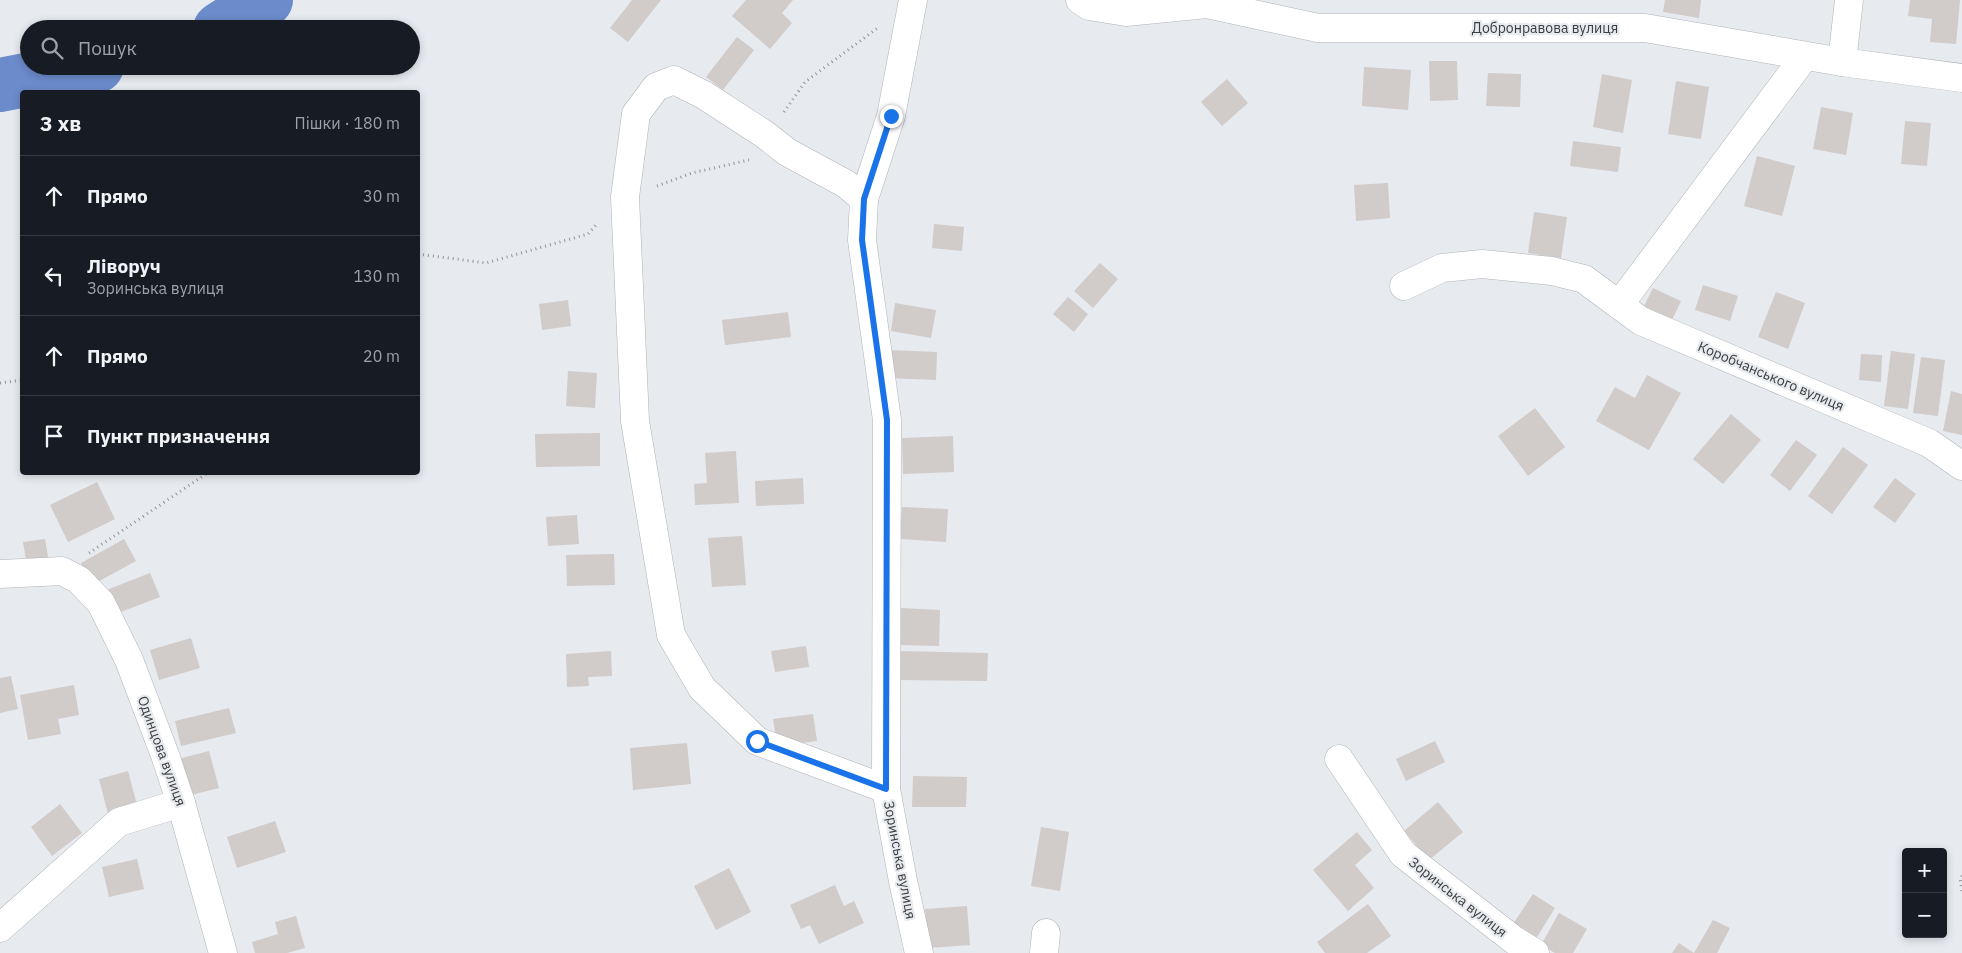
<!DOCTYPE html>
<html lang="uk">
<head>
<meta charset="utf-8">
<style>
	body { margin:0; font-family:"IBM Plex Sans",sans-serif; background:#242831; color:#f1f3f6 }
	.controls { position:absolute; right:15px; bottom:15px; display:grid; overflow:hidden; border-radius:5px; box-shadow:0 2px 8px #0003 }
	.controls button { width:45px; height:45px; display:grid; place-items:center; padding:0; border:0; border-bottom:1px solid #363941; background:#171b24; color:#f1f3f6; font:25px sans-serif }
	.stop { position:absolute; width:15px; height:15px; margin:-11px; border:4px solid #1a73e8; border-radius:50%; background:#fff }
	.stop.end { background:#1a73e8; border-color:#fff; box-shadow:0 1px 5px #0008 }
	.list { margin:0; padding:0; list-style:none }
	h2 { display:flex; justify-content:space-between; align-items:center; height:65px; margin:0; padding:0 20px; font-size:21px }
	h2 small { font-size:16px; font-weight:400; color:#9ea1a6 }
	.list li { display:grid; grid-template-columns:32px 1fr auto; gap:15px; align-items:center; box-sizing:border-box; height:80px; padding:0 20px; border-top:1px solid #363941 }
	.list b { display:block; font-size:19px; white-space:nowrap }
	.list p { margin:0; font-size:16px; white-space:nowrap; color:#9ea1a6 }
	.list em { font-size:16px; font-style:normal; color:#9ea1a6 }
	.icon { flex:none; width:28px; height:28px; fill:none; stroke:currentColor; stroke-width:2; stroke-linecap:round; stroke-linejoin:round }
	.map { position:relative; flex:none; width:1962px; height:953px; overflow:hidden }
	.search { position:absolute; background:#171b24; box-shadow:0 2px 8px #0003; left:20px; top:20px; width:400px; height:55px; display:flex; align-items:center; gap:12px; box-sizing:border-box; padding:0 18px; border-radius:28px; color:#9ea1a6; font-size:19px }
	.panel { position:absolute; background:#171b24; box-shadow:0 2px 8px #0003; left:20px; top:90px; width:400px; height:385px; border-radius:5px }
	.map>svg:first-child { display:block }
</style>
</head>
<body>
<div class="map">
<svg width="1962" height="953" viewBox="0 0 1962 953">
	<rect width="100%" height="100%" fill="#e7eaef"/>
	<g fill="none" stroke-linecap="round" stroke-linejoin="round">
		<g stroke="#6c8bcb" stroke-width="54">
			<path d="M 220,29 L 266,0"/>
			<path d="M 0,85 L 97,66"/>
		</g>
	</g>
	<g fill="#d1cbca">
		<path d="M 632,0 L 661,0 L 628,42 L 610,28 Z"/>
		<path d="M 746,0 L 793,0 L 782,13 L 792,23 L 770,49 L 732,16 Z"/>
		<path d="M 1665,0 L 1701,0 L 1699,18 L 1663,12 Z"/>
		<path d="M 1910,0 L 1960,0 L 1956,44 L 1930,42 L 1932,19 L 1908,16 Z"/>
		<path d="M 737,37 L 754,50 L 723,90 L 706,77 Z"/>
		<path d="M 1429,61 L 1457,61 L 1458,100 L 1430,101 Z"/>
		<path d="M 1364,67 L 1411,70 L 1408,110 L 1362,106 Z"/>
		<path d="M 1488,73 L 1521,74 L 1520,107 L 1486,106 Z"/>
		<path d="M 1602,74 L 1632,80 L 1623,133 L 1593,127 Z"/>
		<path d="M 1227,79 L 1248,103 L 1222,126 L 1201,102 Z"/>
		<path d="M 1676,81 L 1709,87 L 1701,139 L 1668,134 Z"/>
		<path d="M 1821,107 L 1853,113 L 1846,155 L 1813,149 Z"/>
		<path d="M 1905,121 L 1931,123 L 1927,166 L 1901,164 Z"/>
		<path d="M 1573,141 L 1621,147 L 1618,172 L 1570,166 Z"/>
		<path d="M 1757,156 L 1795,166 L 1782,216 L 1744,206 Z"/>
		<path d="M 1388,183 L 1390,218 L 1356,221 L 1354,185 Z"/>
		<path d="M 1534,212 L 1567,217 L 1561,258 L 1528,253 Z"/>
		<path d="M 934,224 L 964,227 L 962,251 L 932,248 Z"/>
		<path d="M 1100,263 L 1118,279 L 1093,308 L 1074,291 Z"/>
		<path d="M 1703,285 L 1738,296 L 1730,321 L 1695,310 Z"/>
		<path d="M 1653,288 L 1681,301 L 1672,320 L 1644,306 Z"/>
		<path d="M 1776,292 L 1805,303 L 1788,349 L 1758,337 Z"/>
		<path d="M 1068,297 L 1088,314 L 1074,332 L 1053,314 Z"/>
		<path d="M 568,300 L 571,326 L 542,330 L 539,304 Z"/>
		<path d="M 895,303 L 936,310 L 931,338 L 891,331 Z"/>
		<path d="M 788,312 L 791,337 L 725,345 L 722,320 Z"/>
		<path d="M 888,350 L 937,352 L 936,380 L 887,378 Z"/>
		<path d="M 1891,351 L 1915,354 L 1908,409 L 1884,406 Z"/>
		<path d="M 1861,354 L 1882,355 L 1881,382 L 1859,380 Z"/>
		<path d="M 1921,357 L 1945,360 L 1938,416 L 1913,413 Z"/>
		<path d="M 568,371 L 597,373 L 595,408 L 566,406 Z"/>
		<path d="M 1647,375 L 1681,393 L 1649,450 L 1596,421 L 1615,387 L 1635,398 Z"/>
		<path d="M 1951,391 L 1962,394 L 1962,435 L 1943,431 Z"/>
		<path d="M 1535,408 L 1565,447 L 1528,476 L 1498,436 Z"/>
		<path d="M 1731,414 L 1761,440 L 1723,484 L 1693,459 Z"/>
		<path d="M 600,433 L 600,466 L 536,467 L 535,434 Z"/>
		<path d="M 953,436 L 954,472 L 903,474 L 902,438 Z"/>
		<path d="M 1796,440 L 1817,455 L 1790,491 L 1770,475 Z"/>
		<path d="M 1843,447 L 1868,465 L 1832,514 L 1808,496 Z"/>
		<path d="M 736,451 L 739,503 L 695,505 L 694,484 L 707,483 L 705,453 Z"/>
		<path d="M 803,478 L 804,504 L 756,506 L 755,481 Z"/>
		<path d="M 1895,478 L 1916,494 L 1895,523 L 1873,507 Z"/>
		<path d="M 97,482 L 115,519 L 68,542 L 50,505 Z"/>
		<path d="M 902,507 L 948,509 L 946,542 L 900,539 Z"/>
		<path d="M 577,515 L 579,544 L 548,546 L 546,517 Z"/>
		<path d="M 742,536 L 746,585 L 712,587 L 708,538 Z"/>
		<path d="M 45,539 L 49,562 L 27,565 L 23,542 Z"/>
		<path d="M 124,539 L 136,561 L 92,585 L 81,563 Z"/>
		<path d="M 614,554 L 615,585 L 567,586 L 566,555 Z"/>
		<path d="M 150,573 L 160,597 L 113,615 L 104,591 Z"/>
		<path d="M 901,608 L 940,610 L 939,646 L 900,645 Z"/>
		<path d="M 191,638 L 200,668 L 159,680 L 150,650 Z"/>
		<path d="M 806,646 L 809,667 L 775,672 L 771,651 Z"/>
		<path d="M 611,651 L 612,676 L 588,677 L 589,686 L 567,687 L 566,654 Z"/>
		<path d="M 897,651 L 988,653 L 987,681 L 897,680 Z"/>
		<path d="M 11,676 L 18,709 L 0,713 L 0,678 Z"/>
		<path d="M 74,685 L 79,715 L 58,719 L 61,734 L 28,740 L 20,695 Z"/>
		<path d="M 229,708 L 236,733 L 181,746 L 175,721 Z"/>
		<path d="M 813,714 L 817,741 L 777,746 L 773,719 Z"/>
		<path d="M 1435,741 L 1445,762 L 1406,781 L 1396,759 Z"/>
		<path d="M 687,743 L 691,784 L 633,790 L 630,748 Z"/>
		<path d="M 209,751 L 219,788 L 187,796 L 178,759 Z"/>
		<path d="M 128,771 L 137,805 L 108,814 L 99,779 Z"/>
		<path d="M 913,776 L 967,777 L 966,807 L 912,807 Z"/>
		<path d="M 1438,802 L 1463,832 L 1429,860 L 1404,831 Z"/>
		<path d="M 60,804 L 82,833 L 52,856 L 31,827 Z"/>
		<path d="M 275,821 L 286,852 L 237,868 L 227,837 Z"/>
		<path d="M 1041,827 L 1069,832 L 1060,891 L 1031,886 Z"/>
		<path d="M 1357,832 L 1372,850 L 1355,865 L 1374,888 L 1348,911 L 1313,870 Z"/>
		<path d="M 137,859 L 144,889 L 109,897 L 102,867 Z"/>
		<path d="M 729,868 L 751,912 L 716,930 L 694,886 Z"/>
		<path d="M 835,885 L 844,906 L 854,901 L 864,923 L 819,944 L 810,925 L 801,929 L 790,905 Z"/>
		<path d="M 1533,894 L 1555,908 L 1534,942 L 1511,927 Z"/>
		<path d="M 1368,904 L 1391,936 L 1367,953 L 1325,953 L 1317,942 Z"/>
		<path d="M 967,906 L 970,945 L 928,948 L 925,909 Z"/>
		<path d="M 1559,913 L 1587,929 L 1573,953 L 1555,953 L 1541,945 Z"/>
		<path d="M 296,916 L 305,948 L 287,953 L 255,953 L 252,942 L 278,934 L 275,922 Z"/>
		<path d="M 1713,920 L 1730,928 L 1717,953 L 1672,953 L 1679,943 L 1694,953 Z"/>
	</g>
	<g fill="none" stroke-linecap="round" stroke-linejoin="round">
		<defs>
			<g id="minor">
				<path d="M 913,0 L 891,116 L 864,199 L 862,240 L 887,420 L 886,789 L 903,881 L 919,953"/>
				<path d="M 1080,0 L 1089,6 L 1126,12 L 1207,4 L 1318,28 L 1645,28 L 1842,62 L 1962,78"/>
				<path d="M 1842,62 L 1849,0"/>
				<path d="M 864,199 L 846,184 L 787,152 L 764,134 L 704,95 L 674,80 L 656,87 L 636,114 L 625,197 L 635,421 L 671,635 L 702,688 L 757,741 L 886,789"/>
				<path d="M 1404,286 L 1442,268 L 1482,264 L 1552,271 L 1584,279 L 1641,321 L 1929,443 L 1962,466"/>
				<path d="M 1619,305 L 1805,56"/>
				<path d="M 0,574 L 62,571 L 79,580 L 101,603 L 129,660 L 165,755 L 181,803 L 223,953"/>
				<path d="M 1339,759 L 1403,854 L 1514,940 L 1535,953"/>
				<path d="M 0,928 L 119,822 L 181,803"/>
				<path d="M 1044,953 L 1046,933"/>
			</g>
		</defs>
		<use href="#minor" stroke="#b1b4b9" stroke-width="29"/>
		<g stroke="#929497" stroke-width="3" stroke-dasharray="1 4" stroke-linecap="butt">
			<path d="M 784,112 L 805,82 L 879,27"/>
			<path d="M 657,186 L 692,173 L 749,160"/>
			<path d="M 418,254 L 486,263 L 588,234 L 596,225"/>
			<path d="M 0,383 L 22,380"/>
			<path d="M 89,553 L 209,472"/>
			<path d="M 1962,876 L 1960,878 L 1962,891"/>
		</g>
		<use href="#minor" stroke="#fff" stroke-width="28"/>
	</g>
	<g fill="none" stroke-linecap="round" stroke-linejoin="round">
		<path stroke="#1a73e8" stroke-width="6" d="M 757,741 L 886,789 L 887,420 L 862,240 L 864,199 L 891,116"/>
	</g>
	<g text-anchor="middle" stroke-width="4.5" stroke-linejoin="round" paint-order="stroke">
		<g font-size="14" fill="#3b3d3e" stroke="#e7eaef">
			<text x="1545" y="33">Добронравова вулиця</text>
			<text transform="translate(1771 376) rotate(23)" y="5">Коробчанського вулиця</text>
			<text transform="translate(162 751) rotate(70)" y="5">Одинцова вулиця</text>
			<text transform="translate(900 860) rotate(79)" y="5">Зоринська вулиця</text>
			<text transform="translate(1458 897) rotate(38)" y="5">Зоринська вулиця</text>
		</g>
	</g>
</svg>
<div class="controls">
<button>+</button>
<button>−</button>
</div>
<div class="stop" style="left:757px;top:741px"></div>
<div class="stop end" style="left:891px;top:116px"></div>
<div class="search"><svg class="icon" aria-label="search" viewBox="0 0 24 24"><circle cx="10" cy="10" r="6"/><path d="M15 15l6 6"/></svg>Пошук</div>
<section class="panel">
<h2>3 хв<small>Пішки · 180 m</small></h2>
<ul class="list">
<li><svg class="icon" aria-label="ahead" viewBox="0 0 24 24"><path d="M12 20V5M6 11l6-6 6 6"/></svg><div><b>Прямо</b></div><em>30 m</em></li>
<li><svg class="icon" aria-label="left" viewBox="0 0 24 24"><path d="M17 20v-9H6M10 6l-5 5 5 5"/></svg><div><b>Ліворуч</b><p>Зоринська вулиця</p></div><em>130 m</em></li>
<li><svg class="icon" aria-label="ahead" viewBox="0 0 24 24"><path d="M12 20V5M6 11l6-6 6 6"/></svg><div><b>Прямо</b></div><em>20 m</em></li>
<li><svg class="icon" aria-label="arrive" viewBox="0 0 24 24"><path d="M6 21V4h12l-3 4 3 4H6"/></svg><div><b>Пункт призначення</b></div></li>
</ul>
</section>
</div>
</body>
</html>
